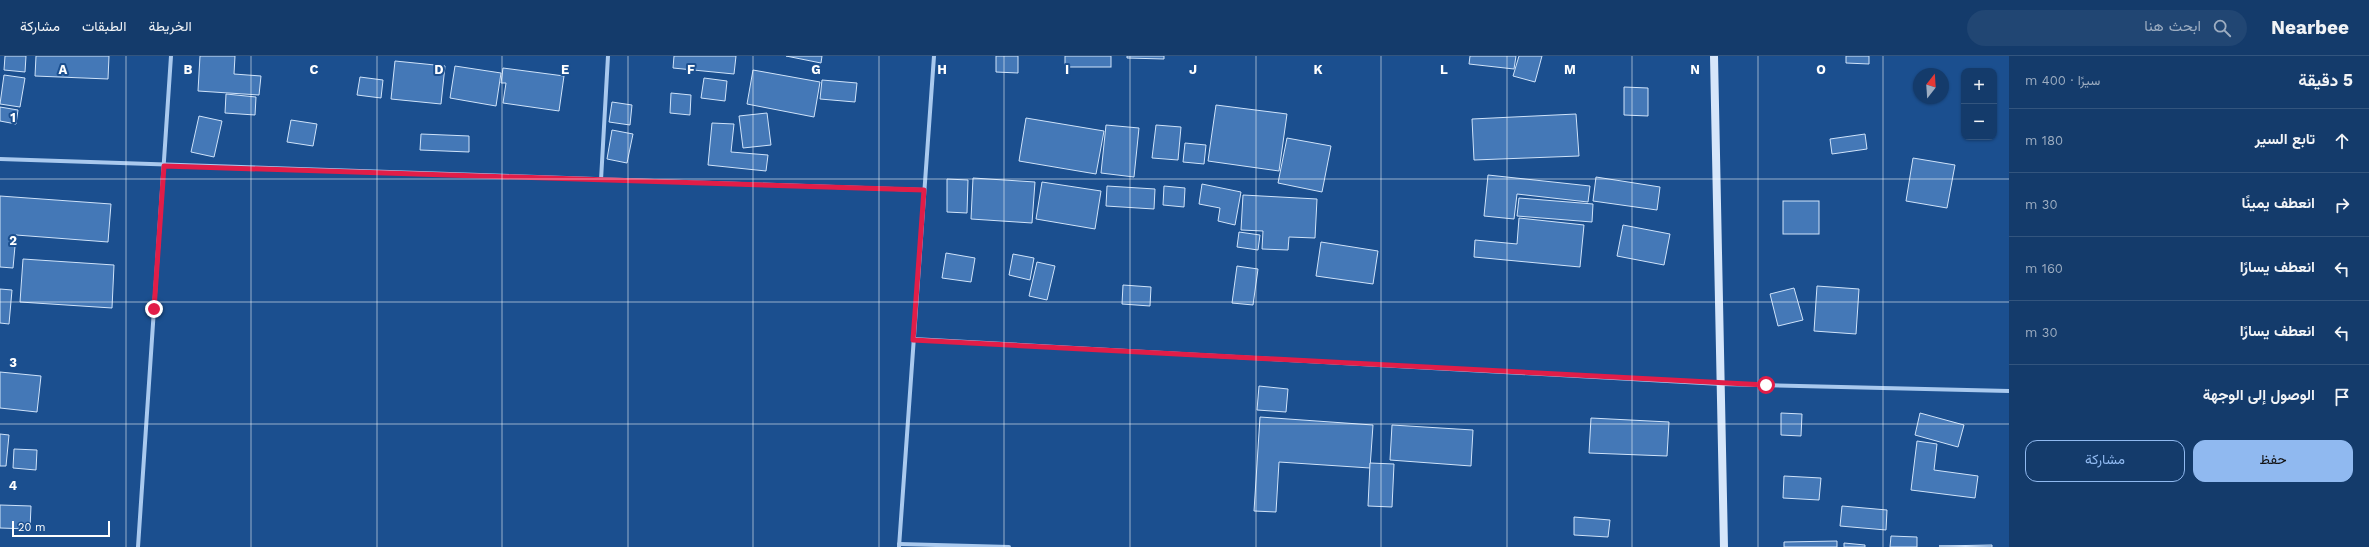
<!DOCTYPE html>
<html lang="ar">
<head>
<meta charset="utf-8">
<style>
	body { margin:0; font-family:"Work Sans",Vazirmatn,sans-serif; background:#214673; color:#f1f3f6; direction:rtl }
	.controls { position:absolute; right:12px; top:12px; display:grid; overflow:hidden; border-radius:8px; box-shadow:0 1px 3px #0004 }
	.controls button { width:36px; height:36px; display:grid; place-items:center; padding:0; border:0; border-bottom:1px solid #33557e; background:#143b6b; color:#f1f3f6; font:20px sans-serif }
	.compass { position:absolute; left:1913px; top:12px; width:36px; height:36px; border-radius:50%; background:#143b6b; box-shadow:0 1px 3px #0004; rotate:17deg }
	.scale { position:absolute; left:12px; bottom:10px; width:98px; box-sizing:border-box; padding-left:4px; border:2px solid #fff; border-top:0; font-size:11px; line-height:14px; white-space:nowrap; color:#fff; -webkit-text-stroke:3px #1b4f8f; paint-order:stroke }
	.stop { position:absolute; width:12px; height:12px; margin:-9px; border:3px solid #e11d48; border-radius:50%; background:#fff }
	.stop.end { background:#e11d48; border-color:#fff; box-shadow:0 1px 4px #0008 }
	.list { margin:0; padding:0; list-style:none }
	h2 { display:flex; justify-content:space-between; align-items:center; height:52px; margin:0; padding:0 16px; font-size:17px }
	h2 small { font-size:13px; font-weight:400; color:#9dadc1 }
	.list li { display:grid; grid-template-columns:26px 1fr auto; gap:12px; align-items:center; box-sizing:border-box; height:64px; padding:0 16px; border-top:1px solid #33557e }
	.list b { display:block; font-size:15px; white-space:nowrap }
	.list em { font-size:13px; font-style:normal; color:#9dadc1 }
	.actions { display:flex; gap:8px; padding:12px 16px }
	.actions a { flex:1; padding:9px 0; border:1px solid #90b9f0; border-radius:12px; text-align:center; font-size:14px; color:#90b9f0 }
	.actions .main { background:#90b9f0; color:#111 }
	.icon { flex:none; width:22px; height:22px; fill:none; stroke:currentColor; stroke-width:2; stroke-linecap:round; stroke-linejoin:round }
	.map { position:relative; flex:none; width:2009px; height:491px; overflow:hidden; direction:ltr }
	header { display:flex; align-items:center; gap:24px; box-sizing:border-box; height:56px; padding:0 20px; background:#143b6b; border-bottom:1px solid #33557e }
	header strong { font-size:19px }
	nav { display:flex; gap:22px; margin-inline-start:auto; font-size:14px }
	.search { width:280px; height:36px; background:#214673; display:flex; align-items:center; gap:10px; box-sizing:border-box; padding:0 14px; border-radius:22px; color:#9dadc1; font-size:15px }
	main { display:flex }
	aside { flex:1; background:#143b6b }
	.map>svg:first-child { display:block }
</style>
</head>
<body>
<header>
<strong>Nearbee</strong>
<div class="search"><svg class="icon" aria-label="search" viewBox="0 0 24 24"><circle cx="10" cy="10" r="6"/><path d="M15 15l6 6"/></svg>ابحث هنا</div>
<nav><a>الخريطة</a><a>الطبقات</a><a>مشاركة</a></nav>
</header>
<main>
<aside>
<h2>5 دقيقة<small>سيرًا · 400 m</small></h2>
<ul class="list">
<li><svg class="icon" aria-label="ahead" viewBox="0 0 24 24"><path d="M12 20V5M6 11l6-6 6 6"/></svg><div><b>تابع السير</b></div><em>180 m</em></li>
<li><svg class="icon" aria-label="right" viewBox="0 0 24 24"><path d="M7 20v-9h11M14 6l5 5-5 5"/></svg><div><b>انعطف يمينًا</b></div><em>30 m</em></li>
<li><svg class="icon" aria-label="left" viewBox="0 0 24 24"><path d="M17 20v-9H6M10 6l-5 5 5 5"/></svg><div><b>انعطف يسارًا</b></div><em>160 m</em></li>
<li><svg class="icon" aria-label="left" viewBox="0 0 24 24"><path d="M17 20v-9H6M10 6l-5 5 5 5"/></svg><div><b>انعطف يسارًا</b></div><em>30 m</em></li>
<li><svg class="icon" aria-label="arrive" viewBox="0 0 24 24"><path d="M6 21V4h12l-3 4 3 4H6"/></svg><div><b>الوصول إلى الوجهة</b></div></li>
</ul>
<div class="actions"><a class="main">حفظ</a><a>مشاركة</a></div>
</aside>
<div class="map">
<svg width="2009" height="491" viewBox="0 0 2009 491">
	<rect width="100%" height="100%" fill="#1b4f8f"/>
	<g fill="#4478b7" stroke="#cfe3fa">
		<path d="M 5,0 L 26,0 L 25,16 L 4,14 Z"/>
		<path d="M 36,0 L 109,0 L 108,23 L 35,20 Z"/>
		<path d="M 200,0 L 235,0 L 234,18 L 261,20 L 259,39 L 198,35 Z"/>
		<path d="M 674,0 L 736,0 L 734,18 L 673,12 Z"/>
		<path d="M 786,0 L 822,0 L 821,7 Z"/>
		<path d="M 996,0 L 1018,0 L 1018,17 L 996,16 Z"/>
		<rect x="1065" y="0" width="46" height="11"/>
		<path d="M 1127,0 L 1164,0 L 1164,3 L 1127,2 Z"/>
		<path d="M 1470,0 L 1516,0 L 1514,13 L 1469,8 Z"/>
		<path d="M 1519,0 L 1542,0 L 1535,26 L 1513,20 Z"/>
		<path d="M 1846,0 L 1869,0 L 1869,8 L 1846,7 Z"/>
		<path d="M 395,5 L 445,10 L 441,48 L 391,43 Z"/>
		<path d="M 455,10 L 501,17 L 496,50 L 450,42 Z"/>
		<path d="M 503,12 L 564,20 L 559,55 L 503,47 L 506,27 L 501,27 Z"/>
		<path d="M 753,14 L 820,26 L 814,61 L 747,48 Z"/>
		<path d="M 4,19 L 25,22 L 20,51 L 0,48 Z"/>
		<path d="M 360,21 L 383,24 L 381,42 L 357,39 Z"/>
		<path d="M 704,22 L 727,25 L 725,45 L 701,42 Z"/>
		<path d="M 822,24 L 857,27 L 855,46 L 820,43 Z"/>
		<path d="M 1624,31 L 1648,32 L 1648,60 L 1624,59 Z"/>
		<path d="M 671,37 L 691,39 L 690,59 L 670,57 Z"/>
		<path d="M 226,38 L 256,41 L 255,59 L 225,57 Z"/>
		<path d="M 612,46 L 632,49 L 630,69 L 609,66 Z"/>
		<path d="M 1216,49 L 1287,58 L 1279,115 L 1208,105 Z"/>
		<path d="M 0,51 L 18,54 L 16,68 L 0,65 Z"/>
		<path d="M 767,57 L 771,89 L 743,92 L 739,60 Z"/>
		<path d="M 1576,58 L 1579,100 L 1474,104 L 1472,63 Z"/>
		<path d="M 199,60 L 222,65 L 214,101 L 191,96 Z"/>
		<path d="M 1026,62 L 1104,75 L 1096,118 L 1019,105 Z"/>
		<path d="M 291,64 L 317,68 L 313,90 L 287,86 Z"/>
		<path d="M 712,67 L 734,68 L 731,96 L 768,99 L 766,115 L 708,109 Z"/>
		<path d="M 1106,69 L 1139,72 L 1134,121 L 1101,117 Z"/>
		<path d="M 1156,69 L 1181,71 L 1178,104 L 1152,102 Z"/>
		<path d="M 612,74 L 633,78 L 627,107 L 607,103 Z"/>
		<path d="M 421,78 L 469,80 L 469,96 L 420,94 Z"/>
		<path d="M 1865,78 L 1867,93 L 1832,98 L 1830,83 Z"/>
		<path d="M 1287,82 L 1331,90 L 1322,136 L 1278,127 Z"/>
		<path d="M 1185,87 L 1206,89 L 1204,108 L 1183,106 Z"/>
		<path d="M 1913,102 L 1955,109 L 1947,152 L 1906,145 Z"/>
		<path d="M 1488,119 L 1590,130 L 1588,146 L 1517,138 L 1514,163 L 1484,160 Z"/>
		<path d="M 1596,121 L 1660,131 L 1657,154 L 1593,145 Z"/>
		<path d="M 973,122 L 1035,126 L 1032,167 L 971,163 Z"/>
		<path d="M 947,123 L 968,124 L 967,157 L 947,156 Z"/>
		<path d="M 1042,126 L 1101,135 L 1095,173 L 1036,163 Z"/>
		<path d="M 1202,128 L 1241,136 L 1235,169 L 1218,165 L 1220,152 L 1199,148 Z"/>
		<path d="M 1107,130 L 1155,133 L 1154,153 L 1106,150 Z"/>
		<path d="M 1164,130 L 1185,132 L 1184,151 L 1163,149 Z"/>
		<path d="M 1243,139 L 1317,143 L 1315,182 L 1289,181 L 1288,194 L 1262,193 L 1263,175 L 1241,174 Z"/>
		<path d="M 0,140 L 111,148 L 108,186 L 16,179 L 13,212 L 0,211 Z"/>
		<path d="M 1519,142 L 1593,148 L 1592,166 L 1517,160 Z"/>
		<rect x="1783" y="145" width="36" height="33"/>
		<path d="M 1519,162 L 1584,169 L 1580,211 L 1474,201 L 1475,184 L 1517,188 Z"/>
		<path d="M 1623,169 L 1670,178 L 1664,209 L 1617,200 Z"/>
		<path d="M 1239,176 L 1260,179 L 1258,194 L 1237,191 Z"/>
		<path d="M 1321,186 L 1378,195 L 1373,228 L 1316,220 Z"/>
		<path d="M 946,197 L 975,202 L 971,226 L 942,222 Z"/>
		<path d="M 1013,198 L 1034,202 L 1030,224 L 1009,219 Z"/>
		<path d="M 23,203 L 114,209 L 112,252 L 20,246 Z"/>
		<path d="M 1037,206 L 1055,210 L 1047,244 L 1029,240 Z"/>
		<path d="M 1237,210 L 1258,213 L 1253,249 L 1232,247 Z"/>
		<path d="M 1123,229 L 1151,231 L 1150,250 L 1122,248 Z"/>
		<path d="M 1817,230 L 1859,233 L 1856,278 L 1814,275 Z"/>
		<path d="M 1794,232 L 1803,264 L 1778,270 L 1770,238 Z"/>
		<path d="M 0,233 L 12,234 L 9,268 L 0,267 Z"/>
		<path d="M 0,316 L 41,320 L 37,356 L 0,352 Z"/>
		<path d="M 1259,330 L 1288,333 L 1286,356 L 1257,354 Z"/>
		<path d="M 1781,357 L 1802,358 L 1801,380 L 1781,379 Z"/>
		<path d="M 1920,357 L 1964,369 L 1958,391 L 1915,379 Z"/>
		<path d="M 1260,361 L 1373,369 L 1370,412 L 1279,406 L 1276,456 L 1254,455 Z"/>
		<path d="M 1591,362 L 1669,366 L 1667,400 L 1589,397 Z"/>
		<path d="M 1392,369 L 1473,374 L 1471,410 L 1390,404 Z"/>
		<path d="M 0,378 L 9,379 L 6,410 L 0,410 Z"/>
		<path d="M 1917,385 L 1937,388 L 1934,414 L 1978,420 L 1975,442 L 1911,434 Z"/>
		<path d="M 14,393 L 37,394 L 36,414 L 13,412 Z"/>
		<path d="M 1370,407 L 1394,408 L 1392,451 L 1368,450 Z"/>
		<path d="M 1784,420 L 1821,422 L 1819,444 L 1783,442 Z"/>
		<path d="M 0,449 L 31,450 L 30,473 L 0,472 Z"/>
		<path d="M 1842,450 L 1887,454 L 1886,474 L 1840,470 Z"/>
		<path d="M 1574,461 L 1610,464 L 1608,481 L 1574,479 Z"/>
		<path d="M 1891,480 L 1917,481 L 1917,491 L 1890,491 Z"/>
		<path d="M 1837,485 L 1837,491 L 1784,491 L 1784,486 Z"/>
		<path d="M 1844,487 L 1865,489 L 1865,491 L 1844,491 Z"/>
		<path d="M 1992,489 L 1992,491 L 1939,490 Z"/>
	</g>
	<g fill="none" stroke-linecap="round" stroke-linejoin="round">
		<g stroke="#a9c9ee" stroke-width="4">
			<path d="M 0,103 L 924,134"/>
			<path d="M 601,124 L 608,0"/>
			<path d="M 913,283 L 1721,328 L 2009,335"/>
			<path d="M 899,488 L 1009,491"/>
			<path d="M 138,491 L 171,0"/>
			<path d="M 899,491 L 934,0"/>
		</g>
		<path stroke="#d6e6fa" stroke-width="8" d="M 1714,0 L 1724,491"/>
	</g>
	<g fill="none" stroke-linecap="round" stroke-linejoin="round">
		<path stroke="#e11d48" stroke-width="5" d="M 154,253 L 164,110 L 924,134 L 913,284 L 1766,329"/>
	</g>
	<path fill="none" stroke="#fff" stroke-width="1" stroke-opacity="0.55" d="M 126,0 L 126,491M 251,0 L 251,491M 377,0 L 377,491M 502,0 L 502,491M 628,0 L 628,491M 753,0 L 753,491M 879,0 L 879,491M 1004,0 L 1004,491M 1130,0 L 1130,491M 1256,0 L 1256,491M 1381,0 L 1381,491M 1507,0 L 1507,491M 1632,0 L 1632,491M 1758,0 L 1758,491M 1883,0 L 1883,491M 0,123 L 2009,123M 0,246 L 2009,246M 0,368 L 2009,368"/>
	<g font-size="13" text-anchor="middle" font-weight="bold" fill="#fff" stroke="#1b4f8f" stroke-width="4" stroke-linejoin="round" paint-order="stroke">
		<text x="63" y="18">A</text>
		<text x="188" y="18">B</text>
		<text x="314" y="18">C</text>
		<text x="439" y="18">D</text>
		<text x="565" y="18">E</text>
		<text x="691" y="18">F</text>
		<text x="816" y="18">G</text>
		<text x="942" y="18">H</text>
		<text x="1067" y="18">I</text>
		<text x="1193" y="18">J</text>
		<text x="1318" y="18">K</text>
		<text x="1444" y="18">L</text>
		<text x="1570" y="18">M</text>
		<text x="1695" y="18">N</text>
		<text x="1821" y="18">O</text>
		<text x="13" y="66">1</text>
		<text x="13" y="189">2</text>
		<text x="13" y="311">3</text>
		<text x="13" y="434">4</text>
	</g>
</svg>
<div class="controls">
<button>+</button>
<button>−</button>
</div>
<svg class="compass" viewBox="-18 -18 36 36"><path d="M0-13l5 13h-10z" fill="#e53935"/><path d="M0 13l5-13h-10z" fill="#9dadc1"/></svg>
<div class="scale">20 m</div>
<div class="stop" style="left:1766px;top:329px"></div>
<div class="stop end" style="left:154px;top:253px"></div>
</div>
</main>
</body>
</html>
